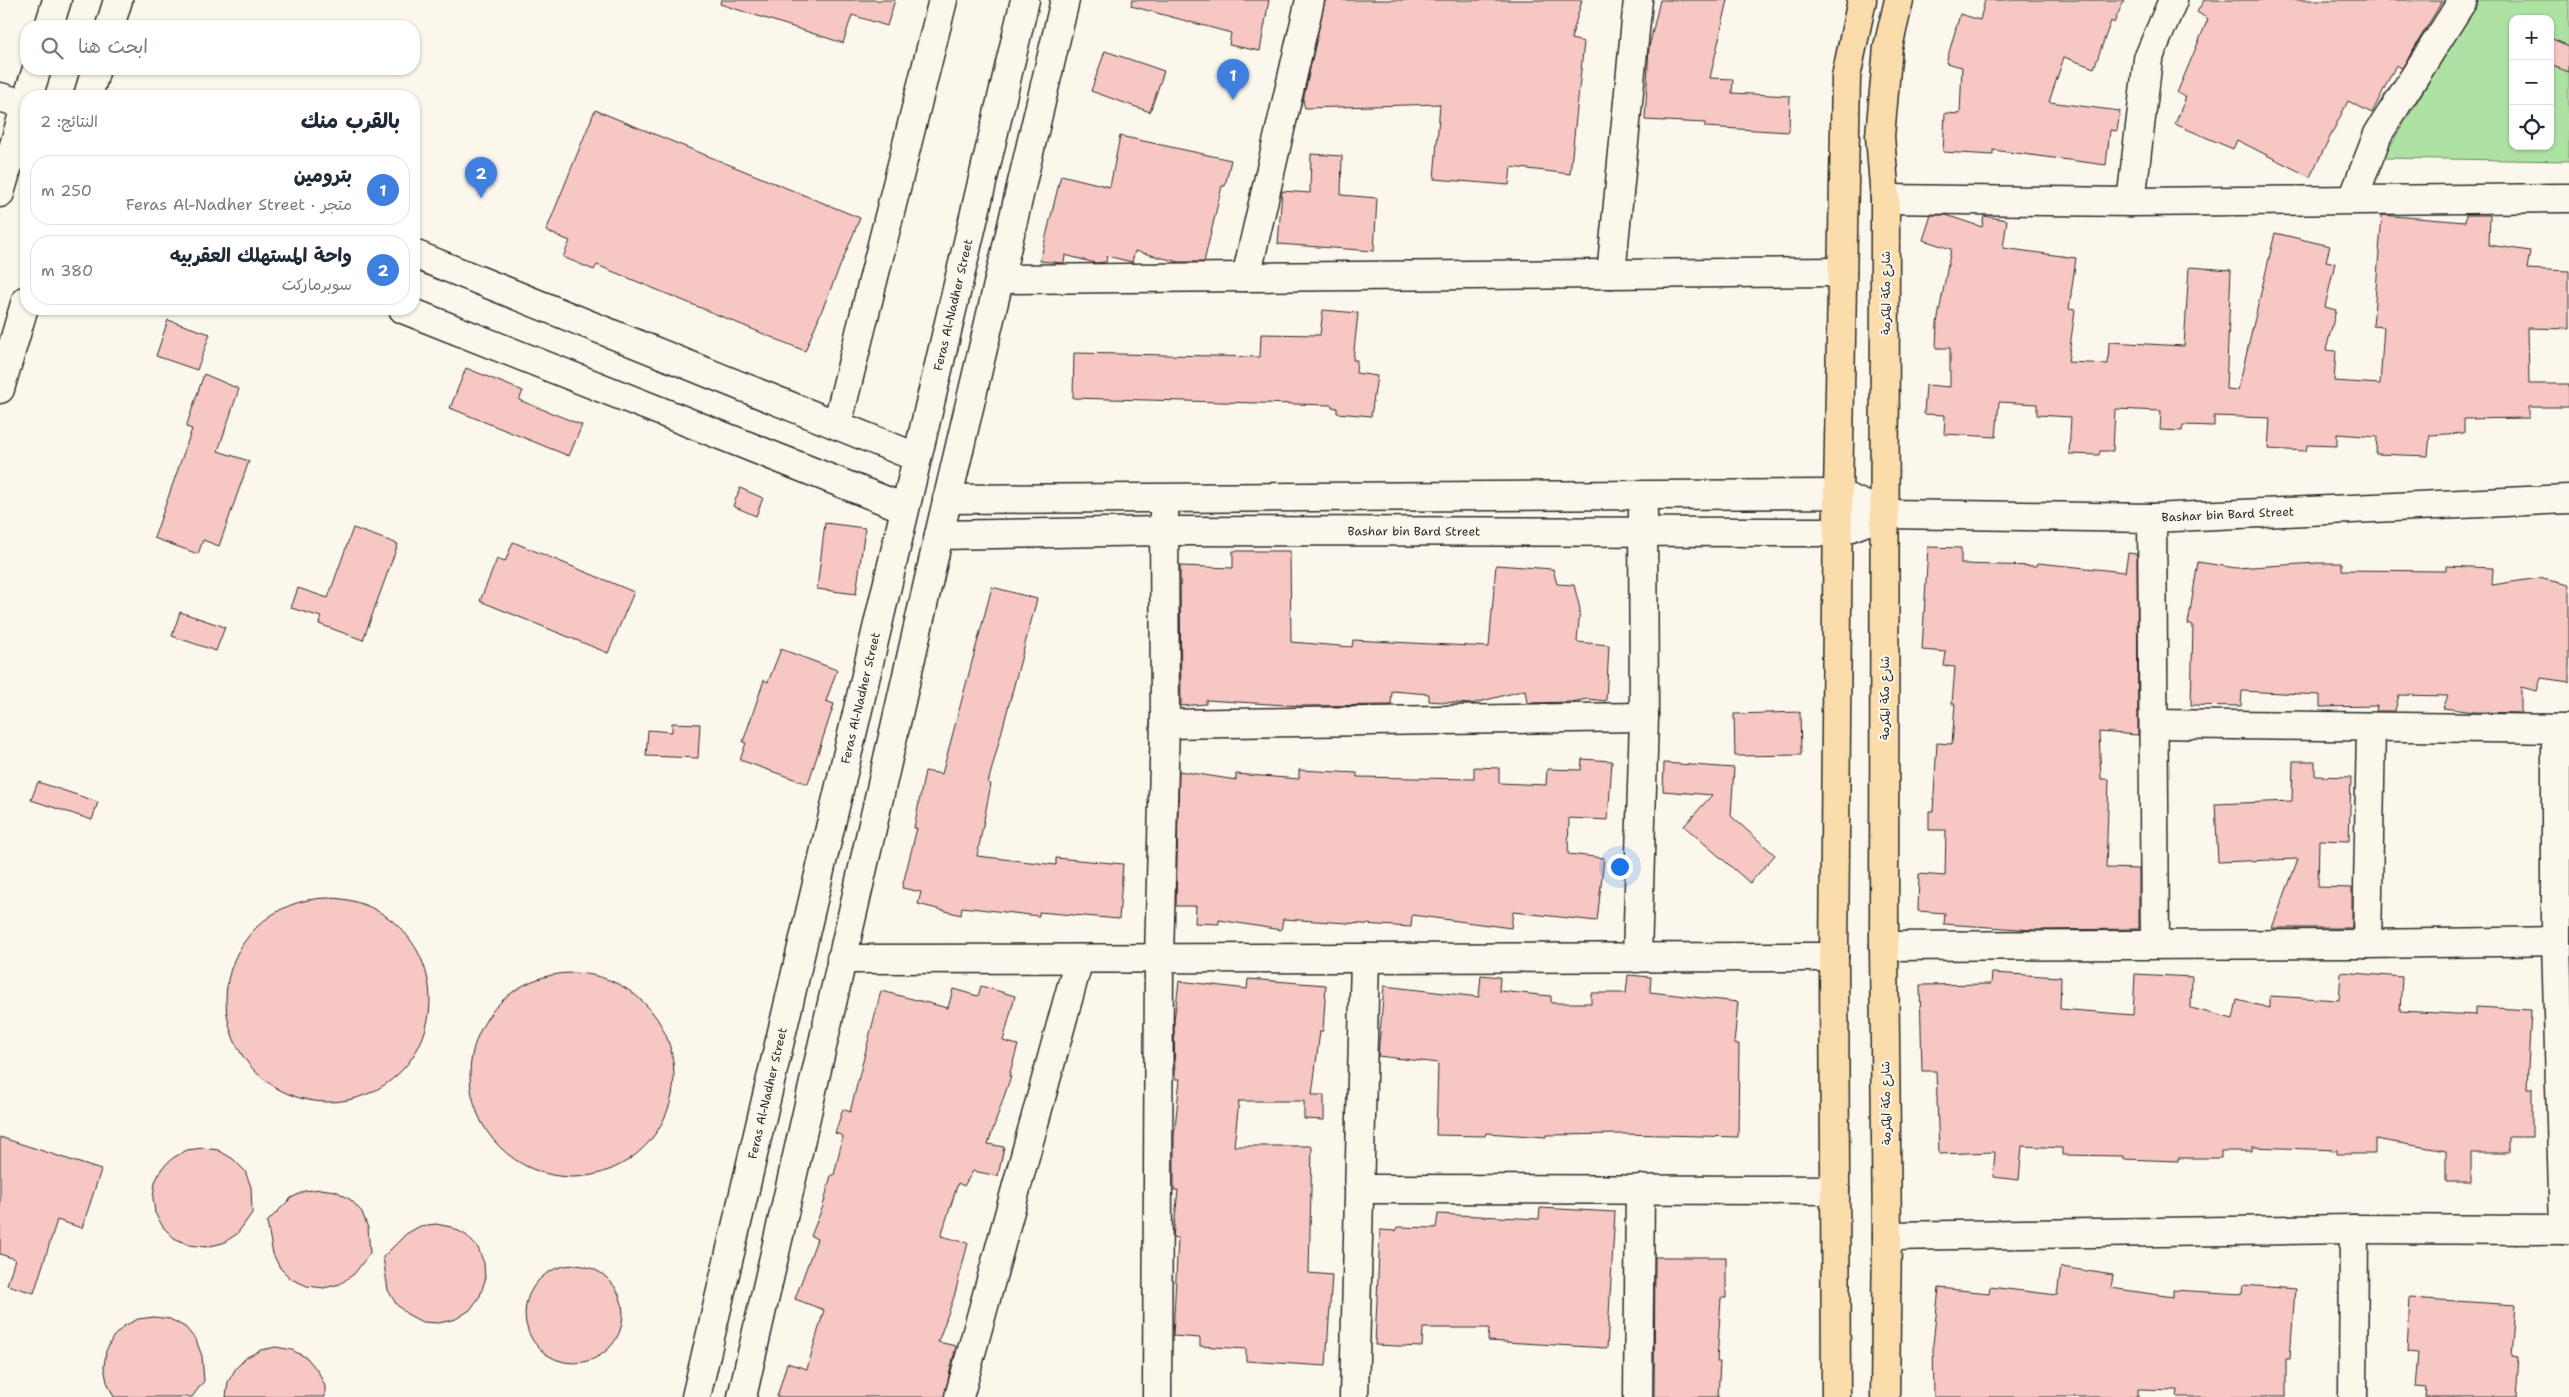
<!DOCTYPE html>
<html lang="ar">
<head>
<meta charset="utf-8">
<style>
	body { margin:0; font-family:"Shantell Sans","Playpen Sans Arabic",sans-serif; background:#f6f6f7; color:#1f2937; direction:rtl }
	.controls { position:absolute; right:15px; top:15px; display:grid; overflow:hidden; border-radius:10px; box-shadow:0 1px 4px #0004 }
	.controls button { width:45px; height:45px; display:grid; place-items:center; padding:0; border:0; border-bottom:1px solid #e0e1e3; background:#fff; color:#1f2937; font:25px sans-serif }
	.you { position:absolute; left:1619px; top:866px; width:18px; height:18px; margin:-12px; border:4px solid #fff; border-radius:50%; background:#1a73e8; box-shadow:0 0 0 8px #1a73e833 }
	.badge { display:grid; place-items:center; width:32px; height:32px; border-radius:50%; background:#111827; color:#fff; font-size:16px; font-weight:700 }
	.pin { position:absolute; translate:-50% -41px; filter:drop-shadow(0 1px 2px #0008) }
	.pin::after { content:''; position:absolute; top:26px; width:18px; height:15px; background:inherit; clip-path:polygon(0 0,100% 0,50% 100%) }
	.list { margin:0; padding:0; list-style:none }
	h2 { display:flex; justify-content:space-between; align-items:center; height:65px; margin:0; padding:0 20px; font-size:21px }
	h2 small { font-size:16px; font-weight:400; color:#747a83 }
	.list li { display:grid; grid-template-columns:32px 1fr auto; gap:15px; align-items:center; box-sizing:border-box; height:70px; margin:0 10px 10px; padding:0 10px; border:1px solid #e0e1e3; border-radius:20px }
	.list b { display:block; font-size:19px; white-space:nowrap }
	.list p { margin:0; font-size:16px; white-space:nowrap; color:#747a83 }
	.list em { font-size:16px; font-style:normal; color:#747a83 }
	.icon { flex:none; width:28px; height:28px; fill:none; stroke:currentColor; stroke-width:2; stroke-linecap:round; stroke-linejoin:round }
	.map { position:relative; flex:none; width:2569px; height:1397px; overflow:hidden; direction:ltr }
	.search { position:absolute; background:#fff; box-shadow:0 1px 4px #0004; left:20px; top:20px; width:400px; height:55px; display:flex; align-items:center; gap:12px; box-sizing:border-box; padding:0 18px; border-radius:20px; color:#747a83; font-size:19px }
	.panel { position:absolute; background:#fff; box-shadow:0 1px 4px #0004; left:20px; top:90px; width:400px; height:225px; border-radius:20px; direction:rtl }
	.map>svg:first-child { display:block }
</style>
</head>
<body>
<div class="map">
<svg width="2569" height="1397" viewBox="0 0 2569 1397">
	<rect width="100%" height="100%" fill="#fbf7ec"/>
	<filter id="ink" filterUnits="userSpaceOnUse"><feTurbulence type="fractalNoise" baseFrequency=".02" numOctaves="2"/><feDisplacementMap in="SourceGraphic" scale="10" xChannelSelector="R" yChannelSelector="G"/><feConvolveMatrix kernelMatrix="1 2 1 2 8 2 1 2 1" color-interpolation-filters="sRGB"/></filter>
	<g filter="url(#ink)">
		<path fill="#aee2a3" stroke="#6c8667" fill-rule="evenodd" d="M 2479,0 L 2569,0 L 2569,161 L 2383,158 ZM 2513,19 L 2550,19 L 2550,146 L 2513,146 Z"/>
		<g fill="#f7c7c3" stroke="#2b2b2b">
			<path d="M 721,0 L 895,0 L 887,26 L 852,15 L 843,43 L 720,4 Z"/>
			<path d="M 1132,0 L 1269,0 L 1260,51 L 1229,45 L 1231,33 L 1131,6 Z"/>
			<path d="M 1325,0 L 1582,0 L 1571,39 L 1584,42 L 1570,174 L 1511,167 L 1509,185 L 1434,179 L 1440,104 L 1305,108 L 1303,101 Z"/>
			<path d="M 1660,0 L 1728,0 L 1710,78 L 1733,79 L 1732,93 L 1790,96 L 1789,132 L 1705,127 L 1705,123 L 1645,120 L 1649,47 Z"/>
			<path d="M 1985,0 L 2124,0 L 2114,23 L 2111,21 L 2094,68 L 2064,57 L 2049,102 L 2120,111 L 2117,131 L 2110,130 L 2106,165 L 1993,150 L 1993,155 L 1943,152 L 1945,113 L 1960,114 L 1962,67 L 1946,63 L 1960,14 L 1980,20 Z"/>
			<path d="M 2204,0 L 2443,0 L 2402,68 L 2396,65 L 2372,113 L 2348,101 L 2310,177 L 2237,140 L 2233,149 L 2175,124 L 2186,97 L 2177,93 L 2208,19 L 2197,12 Z"/>
			<path d="M 2550,38 L 2569,46 L 2569,72 L 2550,65 Z"/>
			<path d="M 1105,51 L 1164,71 L 1150,112 L 1091,91 Z"/>
			<path d="M 595,110 L 860,218 L 805,351 L 597,265 L 594,270 L 563,257 L 570,241 L 546,231 Z"/>
			<path d="M 1120,136 L 1231,160 L 1225,186 L 1222,186 L 1204,262 L 1179,262 L 1135,251 L 1132,262 L 1107,256 L 1106,262 L 1095,263 L 1065,255 L 1064,263 L 1040,261 L 1061,175 L 1110,187 Z"/>
			<path d="M 1311,154 L 1342,156 L 1341,195 L 1377,198 L 1374,251 L 1278,244 L 1282,191 L 1310,193 Z"/>
			<path d="M 1931,215 L 1946,215 L 1982,227 L 1984,216 L 2007,220 L 2003,248 L 2076,258 L 2069,309 L 2075,310 L 2068,362 L 2108,364 L 2109,342 L 2184,346 L 2189,267 L 2231,270 L 2226,389 L 2238,390 L 2275,233 L 2330,246 L 2326,261 L 2335,263 L 2325,307 L 2336,310 L 2326,350 L 2336,351 L 2334,381 L 2380,384 L 2384,327 L 2373,326 L 2382,215 L 2465,222 L 2466,215 L 2490,215 L 2489,245 L 2530,251 L 2527,269 L 2569,271 L 2569,329 L 2528,328 L 2529,384 L 2569,384 L 2569,407 L 2529,407 L 2529,418 L 2464,419 L 2464,433 L 2430,435 L 2428,456 L 2376,454 L 2377,437 L 2337,434 L 2337,446 L 2307,445 L 2306,451 L 2268,449 L 2270,418 L 2214,416 L 2214,426 L 2183,425 L 2182,431 L 2160,430 L 2161,411 L 2115,409 L 2113,451 L 2100,451 L 2099,455 L 2069,454 L 2071,417 L 2037,415 L 2037,404 L 1999,402 L 1996,437 L 1944,434 L 1945,415 L 1924,414 L 1926,385 L 1950,387 L 1950,348 L 1936,348 L 1937,323 L 1951,249 L 1923,240 Z"/>
			<path d="M 1323,310 L 1358,313 L 1353,360 L 1357,360 L 1356,373 L 1377,376 L 1371,416 L 1337,413 L 1337,408 L 1332,407 L 1332,405 L 1073,398 L 1074,353 L 1260,357 L 1261,334 L 1320,335 Z"/>
			<path d="M 168,320 L 210,334 L 197,370 L 156,356 Z"/>
			<path d="M 466,368 L 523,391 L 519,400 L 582,425 L 569,456 L 450,408 Z"/>
			<path d="M 204,374 L 239,389 L 218,451 L 249,461 L 219,546 L 203,540 L 198,554 L 154,538 L 192,429 L 186,427 Z"/>
			<path d="M 740,488 L 763,498 L 756,516 L 733,506 Z"/>
			<path d="M 825,523 L 865,528 L 856,594 L 817,589 Z"/>
			<path d="M 353,528 L 398,544 L 363,640 L 319,624 L 321,617 L 291,608 L 298,588 L 328,598 Z"/>
			<path d="M 513,542 L 634,592 L 608,653 L 480,601 L 497,559 L 505,562 Z"/>
			<path d="M 1928,547 L 1961,548 L 1961,564 L 2037,566 L 2038,563 L 2125,572 L 2128,553 L 2137,554 L 2138,735 L 2099,732 L 2101,779 L 2109,779 L 2106,868 L 2139,869 L 2139,929 L 2034,930 L 1944,924 L 1945,913 L 1918,911 L 1919,874 L 1945,876 L 1946,830 L 1929,830 L 1929,811 L 1933,811 L 1937,743 L 1952,744 L 1955,704 L 1952,704 L 1955,667 L 1944,666 L 1946,652 L 1922,650 Z"/>
			<path d="M 1233,551 L 1290,551 L 1291,642 L 1352,647 L 1353,640 L 1489,647 L 1496,565 L 1553,569 L 1557,584 L 1574,585 L 1580,609 L 1577,642 L 1609,645 L 1606,701 L 1587,699 L 1572,702 L 1527,703 L 1525,690 L 1471,704 L 1429,701 L 1429,694 L 1392,691 L 1391,705 L 1302,706 L 1206,700 L 1206,704 L 1181,706 L 1180,566 L 1233,568 Z"/>
			<path d="M 2198,562 L 2236,568 L 2317,563 L 2342,563 L 2342,570 L 2446,571 L 2446,566 L 2493,568 L 2492,585 L 2539,578 L 2569,585 L 2569,682 L 2541,678 L 2537,691 L 2521,687 L 2521,713 L 2475,712 L 2443,708 L 2448,696 L 2399,695 L 2395,711 L 2376,711 L 2377,706 L 2320,707 L 2320,695 L 2242,691 L 2241,706 L 2191,705 L 2193,625 L 2188,624 Z"/>
			<path d="M 992,587 L 1037,599 L 988,783 L 991,784 L 977,856 L 1056,865 L 1056,858 L 1123,864 L 1119,919 L 1039,912 L 1039,916 L 962,907 L 961,915 L 918,904 L 921,892 L 902,888 L 917,828 L 914,828 L 925,771 L 942,774 Z"/>
			<path d="M 180,612 L 225,627 L 216,651 L 172,636 Z"/>
			<path d="M 781,649 L 837,670 L 826,701 L 834,704 L 808,784 L 740,760 L 746,743 L 743,742 L 764,680 L 768,682 Z"/>
			<path d="M 1800,712 L 1801,755 L 1735,756 L 1734,714 Z"/>
			<path d="M 672,723 L 700,724 L 698,758 L 646,756 L 648,730 L 672,732 Z"/>
			<path d="M 1582,759 L 1612,761 L 1608,820 L 1569,818 L 1568,854 L 1604,858 L 1597,921 L 1513,912 L 1511,928 L 1412,915 L 1411,927 L 1283,919 L 1281,930 L 1219,920 L 1219,924 L 1195,923 L 1196,906 L 1176,906 L 1179,771 L 1236,780 L 1236,774 L 1299,779 L 1299,770 L 1357,773 L 1357,777 L 1474,779 L 1474,767 L 1499,768 L 1499,783 L 1546,785 L 1547,769 L 1581,770 Z"/>
			<path d="M 2293,761 L 2315,761 L 2315,776 L 2351,777 L 2349,841 L 2319,840 L 2318,887 L 2352,888 L 2352,928 L 2272,928 L 2298,859 L 2218,862 L 2215,804 L 2292,801 Z"/>
			<path d="M 1664,763 L 1734,768 L 1731,816 L 1775,855 L 1750,883 L 1684,826 L 1712,795 L 1663,791 Z"/>
			<path d="M 38,782 L 98,802 L 92,820 L 31,800 Z"/>
			<circle cx="328" cy="1000" r="102"/>
			<path d="M 2341,972 L 2402,977 L 2400,1011 L 2476,1015 L 2476,1007 L 2531,1010 L 2527,1088 L 2532,1088 L 2532,1137 L 2509,1137 L 2509,1153 L 2471,1153 L 2471,1182 L 2446,1182 L 2446,1151 L 2375,1139 L 2375,1154 L 2337,1154 L 2337,1150 L 2252,1147 L 2252,1151 L 2221,1151 L 2221,1158 L 2178,1158 L 2178,1161 L 2123,1159 L 2123,1156 L 2062,1155 L 2062,1148 L 2022,1146 L 2019,1180 L 1993,1177 L 1995,1152 L 1939,1154 L 1936,1071 L 1922,1071 L 1920,985 L 1991,984 L 1992,973 L 2061,977 L 2060,1009 L 2133,1015 L 2135,974 L 2192,977 L 2191,1008 L 2233,1019 L 2237,1000 L 2270,1008 L 2270,996 L 2339,1000 Z"/>
			<circle cx="572" cy="1075" r="102"/>
			<path d="M 1481,975 L 1500,977 L 1499,991 L 1551,996 L 1551,1003 L 1591,1003 L 1591,993 L 1626,993 L 1628,975 L 1651,977 L 1650,992 L 1738,1002 L 1734,1044 L 1739,1044 L 1738,1137 L 1624,1134 L 1546,1135 L 1546,1137 L 1486,1133 L 1485,1136 L 1436,1135 L 1438,1063 L 1378,1056 L 1384,986 L 1479,997 Z"/>
			<path d="M 1248,979 L 1326,985 L 1323,1031 L 1320,1031 L 1312,1095 L 1324,1095 L 1324,1120 L 1304,1119 L 1304,1101 L 1239,1101 L 1234,1146 L 1312,1146 L 1309,1273 L 1332,1275 L 1326,1366 L 1246,1361 L 1246,1349 L 1200,1346 L 1200,1338 L 1173,1336 L 1178,1238 L 1173,1237 L 1178,1190 L 1174,1190 L 1174,1136 L 1180,1079 L 1175,1079 L 1174,1021 L 1179,981 L 1247,989 Z"/>
			<path d="M 981,986 L 1015,996 L 1003,1041 L 1018,1045 L 1009,1076 L 1011,1076 L 988,1144 L 1004,1147 L 998,1176 L 973,1171 L 964,1186 L 958,1183 L 941,1236 L 968,1243 L 954,1297 L 938,1342 L 956,1346 L 944,1397 L 777,1397 L 787,1363 L 807,1369 L 824,1310 L 795,1299 L 817,1239 L 811,1236 L 823,1206 L 831,1175 L 834,1175 L 843,1136 L 835,1133 L 843,1109 L 850,1112 L 881,991 L 948,1008 L 953,989 L 978,996 Z"/>
			<path d="M 0,1137 L 101,1170 L 82,1228 L 57,1220 L 34,1293 L 7,1285 L 15,1259 L 0,1254 Z"/>
			<path d="M 203,1148 L 218,1150 L 233,1159 L 245,1171 L 251,1187 L 252,1213 L 237,1234 L 223,1243 L 206,1247 L 189,1245 L 174,1238 L 163,1227 L 155,1213 L 153,1198 L 155,1182 L 162,1168 L 173,1158 L 187,1150 Z"/>
			<path d="M 320,1189 L 336,1191 L 351,1200 L 362,1212 L 368,1228 L 370,1253 L 354,1274 L 340,1284 L 324,1288 L 307,1286 L 291,1279 L 280,1268 L 273,1254 L 267,1222 L 291,1198 L 305,1191 Z"/>
			<path d="M 1540,1208 L 1615,1212 L 1607,1348 L 1488,1341 L 1489,1328 L 1423,1328 L 1422,1347 L 1375,1345 L 1380,1230 L 1396,1231 L 1397,1227 L 1436,1228 L 1438,1214 L 1539,1219 Z"/>
			<path d="M 436,1224 L 451,1227 L 466,1235 L 478,1248 L 484,1263 L 485,1280 L 480,1296 L 470,1310 L 456,1319 L 439,1323 L 422,1322 L 407,1314 L 396,1304 L 388,1290 L 383,1257 L 406,1234 L 420,1226 Z"/>
			<path d="M 1655,1257 L 1726,1257 L 1726,1298 L 1721,1298 L 1717,1362 L 1720,1362 L 1718,1397 L 1654,1397 Z"/>
			<circle cx="574" cy="1314" r="49"/>
			<path d="M 2061,1267 L 2113,1275 L 2111,1288 L 2173,1297 L 2173,1290 L 2242,1294 L 2243,1285 L 2295,1289 L 2290,1359 L 2286,1359 L 2286,1397 L 2177,1397 L 2178,1390 L 2138,1389 L 2138,1397 L 1934,1397 L 1933,1344 L 1939,1288 L 1989,1293 L 1990,1287 L 2057,1295 Z"/>
			<path d="M 2410,1298 L 2516,1305 L 2512,1356 L 2518,1357 L 2515,1397 L 2425,1397 L 2426,1388 L 2415,1387 L 2418,1353 L 2407,1352 Z"/>
			<path d="M 154,1317 L 170,1319 L 185,1327 L 196,1340 L 202,1356 L 204,1381 L 192,1397 L 114,1397 L 107,1382 L 104,1367 L 106,1351 L 113,1337 L 124,1326 L 138,1319 Z"/>
			<path d="M 276,1347 L 292,1350 L 307,1358 L 318,1371 L 325,1386 L 325,1397 L 226,1397 L 228,1382 L 236,1368 L 247,1357 L 261,1350 Z"/>
		</g>
		<g fill="none" stroke-linecap="round" stroke-linejoin="round">
			<defs>
				<g id="minor">
					<path d="M 49,26 L 57,0"/>
					<path d="M 110,26 L 118,0"/>
					<path d="M 28,96 L 37,69"/>
					<path d="M 88,96 L 96,69"/>
					<path d="M 0,97 L 26,105"/>
					<path d="M 0,193 L 26,104"/>
					<path d="M 1885,199 L 2131,202 L 2569,198"/>
					<path d="M 2353,199 L 2378,134 L 2463,0"/>
					<path d="M 2131,202 L 2148,59 L 2173,0"/>
					<path d="M 414,254 L 916,457"/>
					<path d="M 1611,274 L 1638,0"/>
					<path d="M 1246,277 L 1310,0"/>
					<path d="M 999,279 L 1842,272"/>
					<path d="M 403,309 L 904,508"/>
					<path d="M 0,389 L 26,300"/>
					<path d="M 837,425 L 943,0"/>
					<path id="s1" d="M 947,499 L 1838,494 L 1886,514 L 2152,518 L 2569,499"/>
					<path d="M 2152,518 L 2155,944"/>
					<path id="s2" d="M 939,535 L 1164,531 L 1838,532 L 1886,514"/>
					<path d="M 1165,724 L 1644,717"/>
					<path d="M 2154,724 L 2569,729"/>
					<path d="M 2556,729 L 2556,941 L 2564,1230"/>
					<path d="M 2367,944 L 2371,728"/>
					<path d="M 1884,946 L 2367,944 L 2556,941"/>
					<path d="M 1637,958 L 1644,717 L 1643,512"/>
					<path d="M 841,959 L 1834,957"/>
					<path d="M 1359,1189 L 1835,1190"/>
					<path d="M 1887,1236 L 2354,1229 L 2569,1230"/>
					<path id="s3" d="M 696,1397 L 1025,0"/>
					<path d="M 742,1397 L 939,535 L 1065,0"/>
					<path d="M 959,1397 L 1079,959"/>
					<path d="M 1157,1397 L 1159,958 L 1165,724 L 1164,512"/>
					<path d="M 1354,1397 L 1365,958"/>
					<path d="M 1638,1397 L 1640,1189"/>
					<path d="M 2353,1397 L 2354,1229"/>
				</g>
				<g id="major">
					<path d="M 1836,1397 L 1834,957 L 1838,494 L 1846,77 L 1862,0"/>
					<path d="M 1885,1397 L 1887,1236 L 1884,946 L 1885,199 L 1880,136 L 1888,47 L 1899,0"/>
				</g>
			</defs>
			<use href="#minor" stroke="#2b2b2b" stroke-width="31"/>
			<use href="#major" stroke="#2b2b2b" stroke-width="31"/>
			<use href="#minor" stroke="#fbf7ec" stroke-width="28"/>
			<use href="#major" stroke="#fbddab" stroke-width="28"/>
		</g>
	</g>
	<g text-anchor="middle" stroke-width="4" stroke-linejoin="round" paint-order="stroke">
		<g font-size="12" fill="#2b2b2b" stroke="#fbf7ec">
			<text transform="translate(1886 293) rotate(-90)" y="4">شارع مكة المكرمة</text>
			<text dy="4" stroke="none"><textPath href="#s3" startOffset="1122">Feras Al-Nadher Street</textPath></text>
			<text dy="4" stroke="none"><textPath href="#s1" startOffset="1285">Bashar bin Bard Street</textPath></text>
			<text dy="4" stroke="none"><textPath href="#s2" startOffset="475">Bashar bin Bard Street</textPath></text>
			<text dy="4" stroke="none"><textPath href="#s3" startOffset="718">Feras Al-Nadher Street</textPath></text>
			<text transform="translate(1885 698) rotate(-90)" y="4">شارع مكة المكرمة</text>
			<text dy="4" stroke="none"><textPath href="#s3" startOffset="312">Feras Al-Nadher Street</textPath></text>
			<text transform="translate(1886 1103) rotate(-91)" y="4">شارع مكة المكرمة</text>
		</g>
	</g>
</svg>
<div class="controls">
<button>+</button>
<button>−</button>
<button><svg class="icon" aria-label="locate" viewBox="0 0 24 24"><circle cx="12" cy="12" r="6"/><path d="M12 2v4M12 18v4M2 12h4M18 12h4"/></svg></button>
</div>
<div class="you"></div>
<div class="pin badge" style="left:1233px;top:100px;background:#3f7fe0">1</div>
<div class="pin badge" style="left:481px;top:198px;background:#3f7fe0">2</div>
<div class="search"><svg class="icon" aria-label="search" viewBox="0 0 24 24"><circle cx="10" cy="10" r="6"/><path d="M15 15l6 6"/></svg>ابحث هنا</div>
<section class="panel">
<h2>بالقرب منك<small>النتائج: 2</small></h2>
<ul class="list">
<li><span class="badge" style="background:#3f7fe0">1</span><div><b>بترومين</b><p>متجر · Feras Al-Nadher Street</p></div><em>250 m</em></li>
<li><span class="badge" style="background:#3f7fe0">2</span><div><b>واحة المستهلك العقربيه</b><p>سوبرماركت</p></div><em>380 m</em></li>
</ul>
</section>
</div>
</body>
</html>
